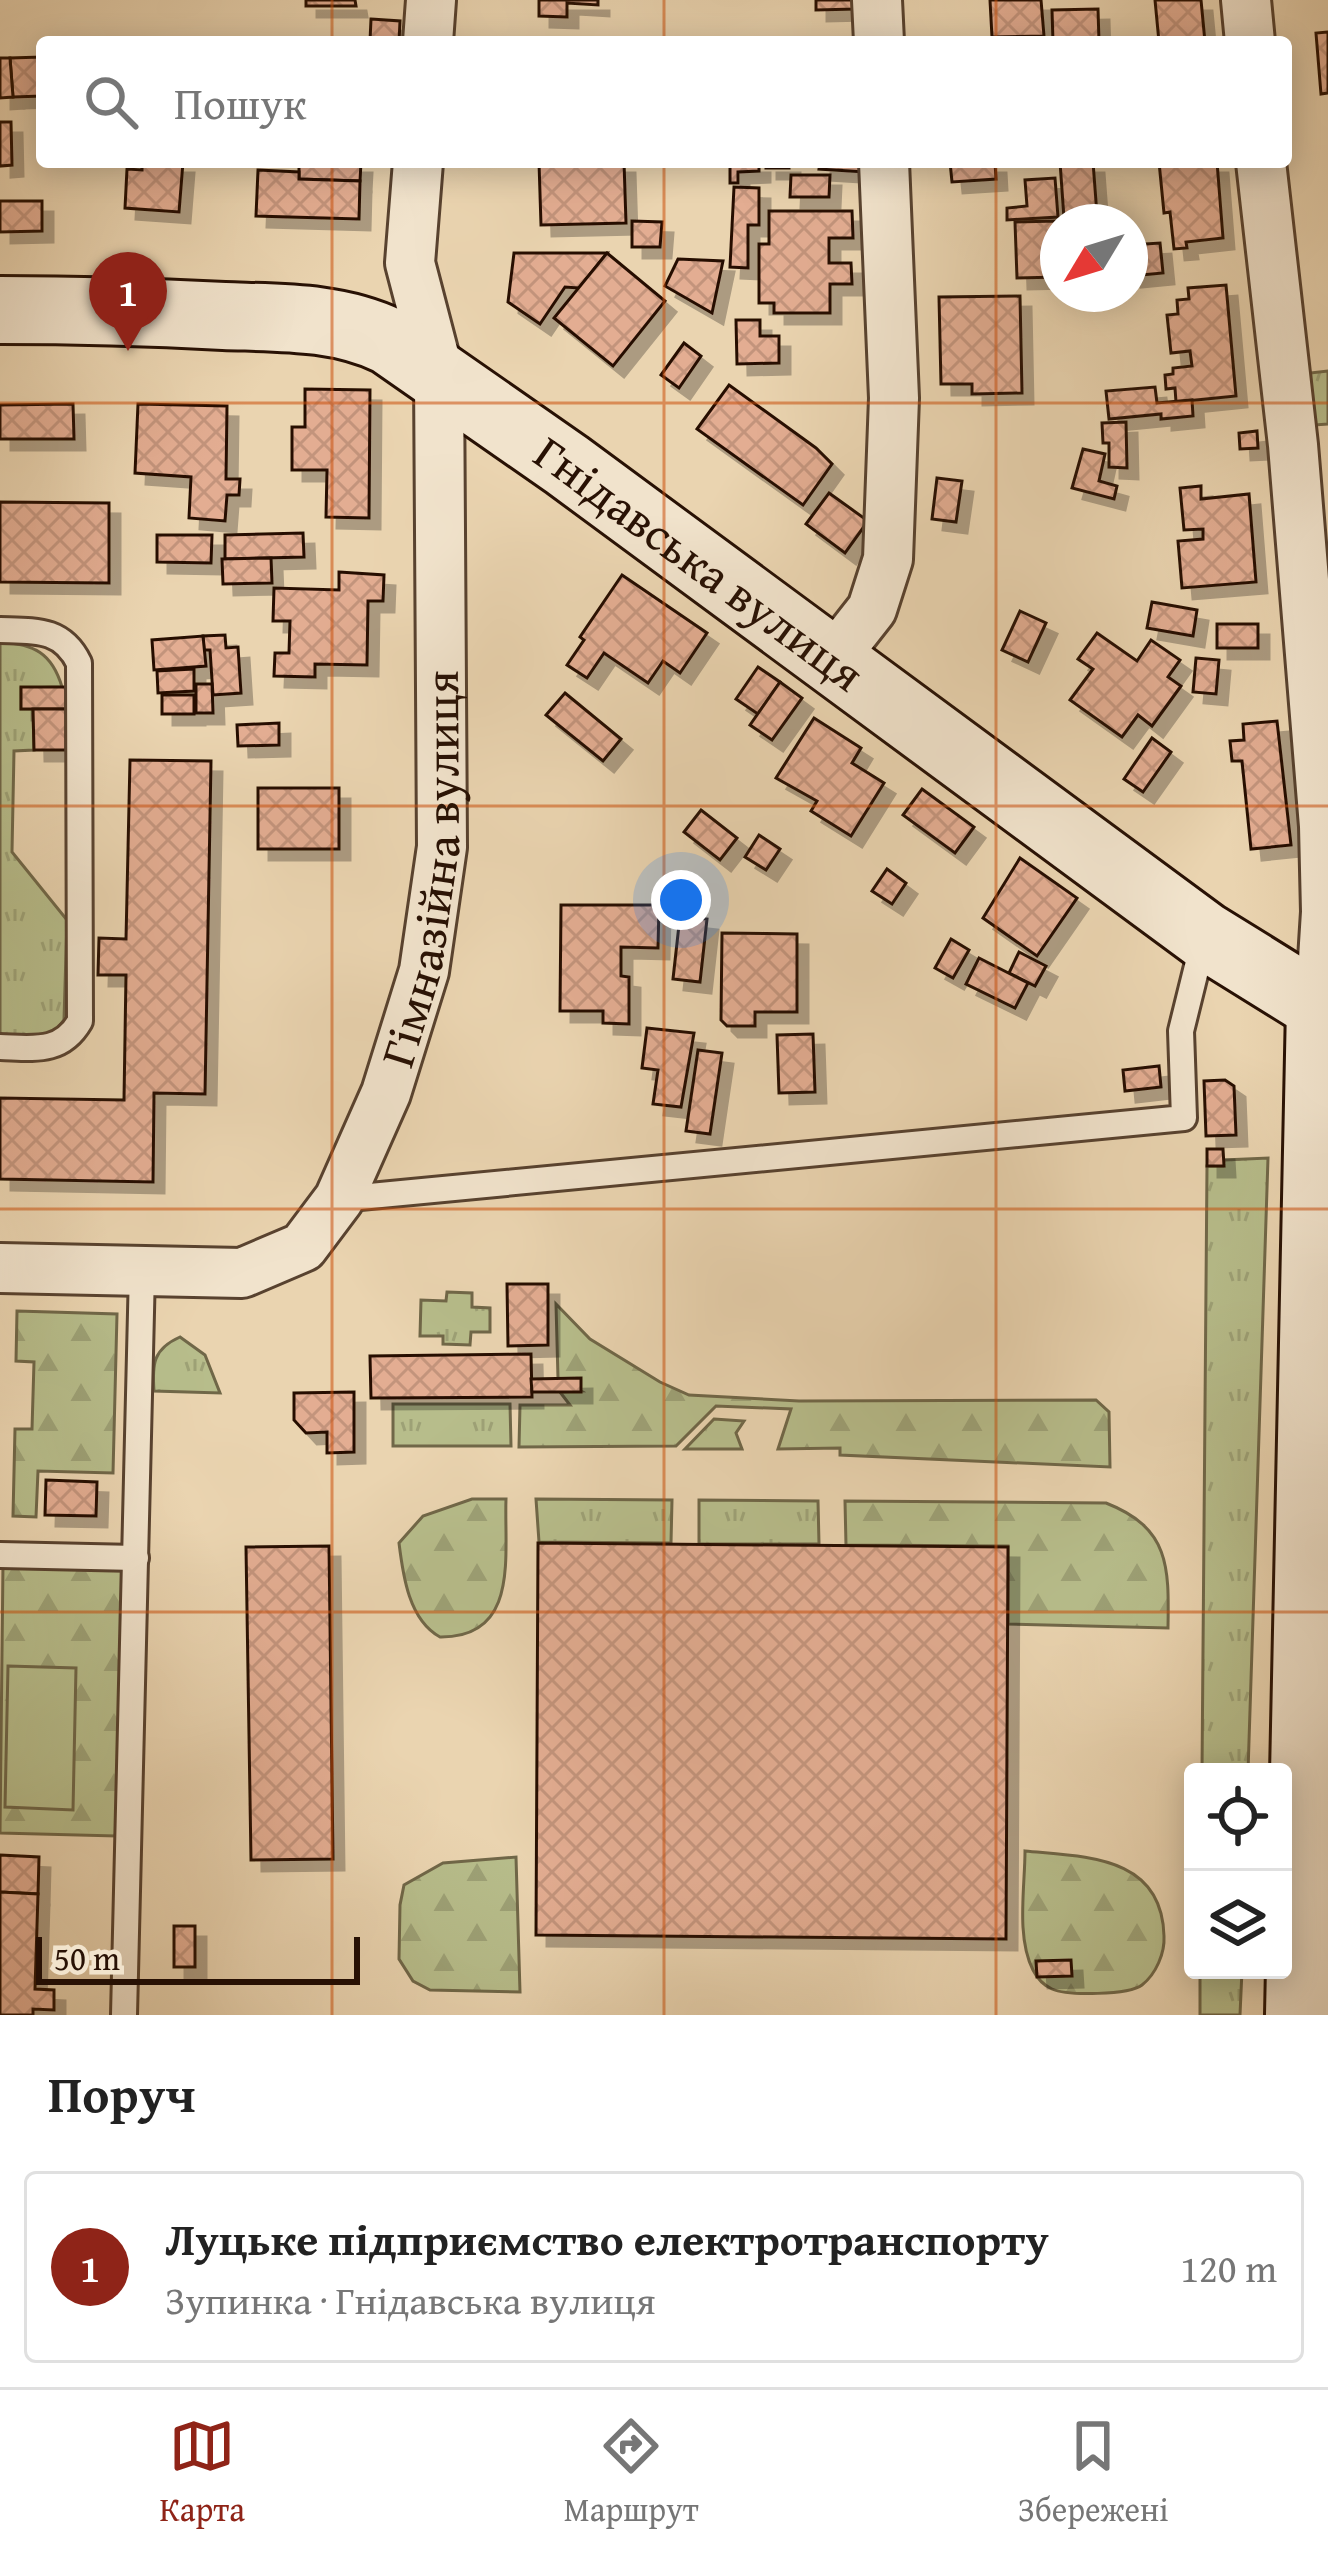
<!DOCTYPE html>
<html lang="uk">
<head>
<meta charset="utf-8">
<style>
	body { margin:0; font-family:"Gentium Book Plus",serif; background:#f2f2f2; color:#222 }
	.controls { position:absolute; right:36px; bottom:36px; display:grid; overflow:hidden; border-radius:12px; box-shadow:0 6px 30px #0003 }
	.controls button { width:108px; height:108px; display:grid; place-items:center; padding:0; border:0; border-bottom:3px solid #e0e0e0; background:#fff; color:#222; font:60px sans-serif }
	.compass { position:absolute; left:1040px; top:204px; width:108px; height:108px; border-radius:50%; background:#fff; box-shadow:0 6px 30px #0003; rotate:232deg }
	.scale { position:absolute; left:36px; bottom:30px; width:324px; box-sizing:border-box; padding-left:12px; border:6px solid #281104; border-top:0; font-size:33px; line-height:42px; white-space:nowrap; color:#281104; -webkit-text-stroke:9px #f1e3cc; paint-order:stroke }
	.you { position:absolute; left:681px; top:900px; width:42px; height:42px; margin:-30px; border:9px solid #fff; border-radius:50%; background:#1a73e8; box-shadow:0 0 0 18px #1a73e833 }
	.badge { display:grid; place-items:center; width:78px; height:78px; border-radius:50%; background:#8f2418; color:#fff; font-size:39px; font-weight:700 }
	.pin { position:absolute; translate:-50% -99px; filter:drop-shadow(0 3px 6px #0008) }
	.pin::after { content:''; position:absolute; top:63px; width:42px; height:36px; background:inherit; clip-path:polygon(0 0,100% 0,50% 100%) }
	.list { margin:0; padding:0; list-style:none }
	h2 { display:flex; justify-content:space-between; align-items:center; height:156px; margin:0; padding:0 48px; font-size:51px }
	h2 small { font-size:39px; font-weight:400; color:#767676 }
	.list li { display:grid; grid-template-columns:78px 1fr auto; gap:36px; align-items:center; box-sizing:border-box; height:192px; margin:0 24px 24px; padding:0 24px; border:3px solid #e0e0e0; border-radius:12px }
	.list b { display:block; font-size:45px; white-space:nowrap }
	.list p { margin:0; font-size:39px; white-space:nowrap; color:#767676 }
	.list em { font-size:39px; font-style:normal; color:#767676 }
	.icon { flex:none; width:66px; height:66px; fill:none; stroke:currentColor; stroke-width:2; stroke-linecap:round; stroke-linejoin:round }
	.map { position:relative; flex:none; width:1328px; height:2015px; overflow:hidden }
	.search { position:absolute; background:#fff; box-shadow:0 6px 30px #0003; left:36px; right:36px; top:36px; height:132px; display:flex; align-items:center; gap:30px; box-sizing:border-box; padding:0 42px; border-radius:12px; color:#767676; font-size:45px }
	.sheet { height:372px; background:#fff }
	nav { display:flex; justify-content:space-around; align-items:center; box-sizing:border-box; height:168px; border-top:3px solid #e0e0e0; background:#fff; font-size:33px; color:#767676 }
	nav a { display:grid; justify-items:center; gap:6px }
	nav .on { color:#8f2418 }
	.map>svg:first-child { display:block }
</style>
</head>
<body>
<div class="map">
<svg width="1328" height="2015" viewBox="0 0 1328 2015">
	<defs>
		<pattern id="grass-tufts" width="24" height="20" patternUnits="userSpaceOnUse" patternTransform="scale(3)"><rect width="24" height="20" fill="#b7bd8b"/><path d="M3 7l-1-3M5 7V3M7 7l1-3M15 17l-1-3M17 17v-4M19 17l1-3" fill="none" stroke="#9da176"/></pattern>
		<pattern id="forest-firs" width="22" height="20" patternUnits="userSpaceOnUse" patternTransform="scale(3)"><rect width="22" height="20" fill="#b7bd8b"/><path d="M5 1l3.5 6h-7zM16 11l3.5 6h-7z" fill="#9da176"/></pattern>
		<pattern id="building-cross-hatch" width="8" height="8" patternUnits="userSpaceOnUse" patternTransform="scale(3)"><rect width="8" height="8" fill="#e3ad92"/><path d="M0 0l8 8M0 8l8-8" fill="none" stroke="#c3947c"/></pattern>
		<filter id="shadow"><feDropShadow dx="11" dy="11" stdDeviation="0" flood-color="#0004"/></filter>
	</defs>
	<rect width="100%" height="100%" fill="#ead4b0"/>
	<filter id="stains"><feTurbulence type="fractalNoise" baseFrequency=".00167" numOctaves="4"/><feColorMatrix values="0 0 0 0 .2 0 0 0 0 .09 0 0 0 0 .02 0 0 0 .5 -.17"/></filter>
	<radialGradient id="worn" r=".72"><stop offset=".6" stop-color="#630" stop-opacity="0"/><stop offset="1" stop-color="#630" stop-opacity=".3"/></radialGradient>
	<g fill="url(#grass-tufts)" stroke="#706748" stroke-width="3">
		<path d="M 1328,371 L 1328,424 L 1315,425 L 1310,373 Z"/>
		<path d="M 0,642 C 34,644 52,653 62,687 L 21,688 L 21,709 L 33,709 L 34,750 L 14,751 L 12,852 L 67,920 L 64,1020 L 51,1037 L 0,1039 Z"/>
		<path d="M 1268,1158 L 1248,1772 L 1202,1772 L 1207,1166 L 1223,1166 L 1224,1160 Z"/>
		<path d="M 447,1292 L 472,1293 L 472,1307 L 490,1308 L 490,1332 L 471,1332 L 470,1345 L 443,1344 L 443,1336 L 420,1336 L 421,1300 L 446,1301 Z"/>
		<path d="M 180,1337 L 205,1355 L 220,1393 L 154,1391 C 152,1364 153,1349 180,1337 Z"/>
		<path d="M 393,1404 L 510,1404 L 511,1446 L 393,1446 Z"/>
		<path d="M 714,1419 L 744,1421 L 736,1433 L 742,1449 L 685,1449 Z"/>
		<path d="M 536,1499 L 672,1500 L 671,1543 L 539,1542 Z"/>
		<path d="M 699,1500 L 818,1501 L 819,1544 L 699,1544 Z"/>
		<path d="M 1200,1970 L 1242,1970 L 1240,2015 L 1200,2015 Z"/>
	</g>
	<g fill="url(#forest-firs)" stroke="#706748" stroke-width="3">
		<path d="M 556,1304 L 590,1339 L 660,1382 L 689,1395 L 799,1401 L 1096,1400 L 1109,1412 L 1110,1467 L 840,1455 L 840,1448 L 778,1449 L 791,1409 L 716,1406 L 676,1446 L 519,1447 L 520,1405 L 570,1405 L 560,1392 L 581,1391 L 558,1378 Z"/>
		<path d="M 17,1311 L 117,1314 L 113,1473 L 38,1471 L 36,1517 L 13,1516 L 15,1429 L 32,1429 L 34,1362 L 16,1361 Z"/>
		<path d="M 472,1499 L 506,1499 C 504,1555 520,1638 440,1637 C 409,1620 403,1576 399,1543 L 423,1516 Z"/>
		<path d="M 845,1501 L 1106,1503 C 1170,1528 1169,1567 1168,1628 L 1008,1624 L 1008,1546 L 846,1545 Z"/>
		<path d="M 3,1563 L 122,1567 L 116,1836 L 0,1833 Z"/>
		<path d="M 1025,1851 C 1085,1857 1162,1855 1164,1936 C 1165,1953 1156,1974 1142,1985 C 1129,1995 1067,1996 1052,1989 C 1043,1985 1037,1978 1033,1970 C 1016,1937 1025,1887 1025,1851 Z"/>
		<path d="M 516,1857 L 520,1992 L 430,1990 L 413,1981 L 399,1959 L 400,1905 L 404,1885 L 443,1863 Z"/>
	</g>
	<path fill="#b7bd8b" stroke="#706748" stroke-width="3" d="M 8,1666 L 76,1668 L 73,1810 L 5,1807 Z"/>
	<g fill="url(#building-cross-hatch)" stroke="#281104" stroke-width="3" filter="url(#shadow)">
		<path d="M 306,0 L 355,0 L 356,6 L 306,6 Z"/>
		<path d="M 539,0 L 598,0 L 598,5 L 567,3 L 567,17 L 539,16 Z"/>
		<path d="M 816,0 L 855,0 L 855,9 L 816,10 Z"/>
		<path d="M 990,0 L 1041,0 L 1044,36 L 992,37 Z"/>
		<path d="M 1155,0 L 1201,0 L 1205,42 L 1159,42 Z"/>
		<path d="M 1098,9 L 1099,42 L 1053,42 L 1052,10 Z"/>
		<path d="M 371,19 L 400,21 L 399,42 L 370,41 Z"/>
		<path d="M 1328,32 L 1328,93 L 1321,94 L 1316,33 Z"/>
		<path d="M 42,57 L 42,96 L 13,97 L 10,58 Z"/>
		<path d="M 0,58 L 10,58 L 13,97 L 0,98 Z"/>
		<path d="M 0,122 L 11,122 L 12,165 L 0,166 Z"/>
		<path d="M 142,162 L 183,162 L 179,212 L 125,208 L 127,169 L 142,170 Z"/>
		<path d="M 299,162 L 361,162 L 360,181 L 299,179 Z"/>
		<path d="M 539,162 L 624,162 L 626,223 L 541,225 Z"/>
		<path d="M 730,162 L 759,162 L 759,171 L 738,172 L 738,183 L 730,183 Z"/>
		<rect x="766" y="162" width="23" height="6"/>
		<path d="M 820,162 L 866,162 L 865,172 L 819,169 Z"/>
		<path d="M 950,162 L 995,162 L 996,179 L 952,182 Z"/>
		<path d="M 1060,162 L 1093,162 L 1097,215 L 1064,218 Z"/>
		<path d="M 1159,162 L 1217,162 L 1223,238 L 1186,242 L 1187,248 L 1174,249 L 1170,212 L 1164,213 Z"/>
		<path d="M 258,170 L 299,172 L 299,179 L 360,181 L 359,219 L 256,216 Z"/>
		<path d="M 791,175 L 830,175 L 829,197 L 790,197 Z"/>
		<path d="M 1055,178 L 1058,217 L 1007,220 L 1007,208 L 1027,206 L 1025,180 Z"/>
		<path d="M 734,187 L 759,188 L 759,225 L 748,225 L 748,268 L 730,267 Z"/>
		<path d="M 0,201 L 42,201 L 42,231 L 0,232 Z"/>
		<path d="M 769,211 L 852,211 L 853,238 L 829,238 L 829,263 L 851,263 L 852,284 L 830,284 L 830,313 L 774,313 L 774,303 L 759,303 L 759,244 L 769,244 Z"/>
		<path d="M 632,221 L 662,222 L 660,247 L 632,247 Z"/>
		<path d="M 1058,221 L 1058,277 L 1017,278 L 1015,222 Z"/>
		<path d="M 1160,243 L 1163,273 L 1130,276 L 1130,245 Z"/>
		<path d="M 514,253 L 607,253 L 579,288 L 565,287 L 540,324 L 508,302 Z"/>
		<path d="M 607,253 L 665,301 L 613,366 L 554,318 Z"/>
		<path d="M 678,259 L 723,261 L 712,313 L 665,286 Z"/>
		<path d="M 1226,285 L 1236,396 L 1176,402 L 1175,388 L 1166,389 L 1165,375 L 1173,374 L 1173,368 L 1192,366 L 1190,351 L 1171,353 L 1167,315 L 1178,314 L 1177,300 L 1189,299 L 1188,288 Z"/>
		<path d="M 1020,296 L 1022,393 L 972,394 L 972,384 L 941,384 L 939,297 Z"/>
		<path d="M 736,320 L 760,320 L 760,336 L 779,336 L 779,363 L 737,364 Z"/>
		<path d="M 684,343 L 701,356 L 679,388 L 661,375 Z"/>
		<path d="M 729,385 L 816,448 L 832,464 L 803,505 L 697,429 Z"/>
		<path d="M 1155,387 L 1157,403 L 1192,400 L 1193,416 L 1161,419 L 1161,414 L 1109,419 L 1106,391 Z"/>
		<path d="M 305,389 L 370,390 L 369,518 L 326,517 L 327,470 L 292,470 L 292,427 L 305,427 Z"/>
		<path d="M 73,404 L 74,439 L 0,439 L 0,405 Z"/>
		<path d="M 138,404 L 227,406 L 226,479 L 240,479 L 239,495 L 227,495 L 225,521 L 189,518 L 191,477 L 135,473 Z"/>
		<path d="M 1126,422 L 1127,468 L 1109,467 L 1109,443 L 1103,443 L 1102,423 Z"/>
		<path d="M 1257,431 L 1258,448 L 1240,449 L 1239,433 Z"/>
		<path d="M 1083,449 L 1105,454 L 1099,481 L 1117,486 L 1114,499 L 1072,488 Z"/>
		<path d="M 937,478 L 962,481 L 956,522 L 932,519 Z"/>
		<path d="M 1201,486 L 1201,499 L 1249,494 L 1256,582 L 1182,588 L 1178,541 L 1203,539 L 1203,529 L 1184,530 L 1180,488 Z"/>
		<path d="M 829,493 L 868,521 L 845,553 L 806,524 Z"/>
		<path d="M 0,502 L 109,503 L 109,583 L 0,582 Z"/>
		<path d="M 303,533 L 304,557 L 225,559 L 225,535 Z"/>
		<path d="M 157,535 L 212,535 L 211,563 L 157,562 Z"/>
		<path d="M 271,558 L 272,583 L 223,584 L 222,559 Z"/>
		<path d="M 339,572 L 384,575 L 383,601 L 368,601 L 367,665 L 315,664 L 315,677 L 274,676 L 275,653 L 289,653 L 290,621 L 273,621 L 274,588 L 339,590 Z"/>
		<path d="M 622,575 L 707,633 L 680,673 L 663,661 L 648,683 L 604,653 L 587,678 L 567,665 L 584,640 L 580,637 Z"/>
		<path d="M 1152,602 L 1197,610 L 1193,636 L 1147,628 Z"/>
		<path d="M 1020,611 L 1046,623 L 1028,662 L 1002,650 Z"/>
		<rect x="1217" y="624" width="41" height="24"/>
		<path d="M 1097,633 L 1137,661 L 1151,640 L 1180,660 L 1168,677 L 1181,686 L 1152,726 L 1138,715 L 1122,737 L 1070,700 L 1093,669 L 1078,659 Z"/>
		<path d="M 225,635 L 226,648 L 238,647 L 241,693 L 213,695 L 210,650 L 204,650 L 203,636 Z"/>
		<path d="M 203,636 L 206,666 L 154,670 L 152,640 Z"/>
		<path d="M 1196,658 L 1219,660 L 1216,694 L 1193,692 Z"/>
		<path d="M 758,667 L 780,682 L 758,714 L 736,699 Z"/>
		<path d="M 194,669 L 194,691 L 158,693 L 157,671 Z"/>
		<path d="M 780,682 L 802,698 L 772,740 L 750,725 Z"/>
		<path d="M 196,684 L 212,684 L 213,713 L 196,713 Z"/>
		<rect x="21" y="687" width="45" height="22"/>
		<path d="M 565,693 L 621,739 L 603,761 L 546,715 Z"/>
		<rect x="162" y="695" width="32" height="19"/>
		<path d="M 33,709 L 66,709 L 66,750 L 34,750 Z"/>
		<path d="M 814,718 L 861,748 L 852,763 L 884,783 L 851,836 L 811,811 L 817,801 L 776,778 Z"/>
		<path d="M 1277,721 L 1291,845 L 1251,849 L 1242,761 L 1232,761 L 1230,741 L 1244,740 L 1243,724 Z"/>
		<path d="M 279,723 L 279,745 L 238,746 L 237,725 Z"/>
		<path d="M 1152,738 L 1171,752 L 1143,792 L 1124,779 Z"/>
		<path d="M 130,760 L 211,761 L 205,1094 L 154,1093 L 153,1182 L 0,1179 L 0,1098 L 124,1100 L 126,975 L 98,975 L 99,938 L 126,939 Z"/>
		<rect x="258" y="788" width="81" height="61"/>
		<path d="M 922,789 L 974,827 L 955,853 L 903,815 Z"/>
		<path d="M 701,810 L 737,838 L 720,860 L 684,832 Z"/>
		<path d="M 759,835 L 780,849 L 766,870 L 745,857 Z"/>
		<path d="M 1020,858 L 1077,898 L 1037,956 L 983,918 Z"/>
		<path d="M 887,869 L 906,883 L 892,904 L 872,891 Z"/>
		<path d="M 561,905 L 659,905 L 658,948 L 621,947 L 621,976 L 629,977 L 629,1024 L 603,1023 L 603,1011 L 560,1011 Z"/>
		<path d="M 680,916 L 707,919 L 700,982 L 673,979 Z"/>
		<path d="M 722,933 L 797,934 L 797,1012 L 755,1012 L 755,1026 L 727,1026 L 721,1020 Z"/>
		<path d="M 951,939 L 969,950 L 953,978 L 935,968 Z"/>
		<path d="M 1019,952 L 1046,966 L 1035,986 L 1009,973 Z"/>
		<path d="M 979,958 L 1028,983 L 1015,1008 L 966,984 Z"/>
		<path d="M 647,1028 L 694,1033 L 681,1107 L 653,1104 L 658,1070 L 642,1068 Z"/>
		<path d="M 813,1034 L 815,1092 L 779,1093 L 777,1035 Z"/>
		<path d="M 698,1050 L 722,1053 L 710,1134 L 686,1131 Z"/>
		<path d="M 1159,1066 L 1161,1087 L 1125,1091 L 1123,1070 Z"/>
		<path d="M 1225,1080 L 1234,1086 L 1236,1135 L 1206,1136 L 1204,1081 Z"/>
		<path d="M 1207,1149 L 1223,1149 L 1224,1166 L 1207,1166 Z"/>
		<path d="M 507,1284 L 548,1284 L 548,1345 L 508,1346 Z"/>
		<path d="M 531,1354 L 532,1397 L 371,1398 L 370,1356 Z"/>
		<path d="M 581,1378 L 581,1392 L 532,1392 L 531,1379 Z"/>
		<path d="M 354,1392 L 354,1452 L 327,1453 L 327,1432 L 306,1433 L 294,1420 L 294,1393 Z"/>
		<path d="M 46,1480 L 97,1482 L 96,1516 L 45,1515 Z"/>
		<path d="M 538,1543 L 1008,1547 L 1006,1939 L 536,1935 Z"/>
		<path d="M 329,1546 L 333,1859 L 251,1860 L 246,1547 Z"/>
		<path d="M 0,1855 L 39,1857 L 38,1894 L 0,1892 Z"/>
		<path d="M 0,1892 L 38,1894 L 35,1989 L 54,1990 L 54,2010 L 33,2009 L 33,2015 L 0,2015 Z"/>
		<rect x="174" y="1926" width="21" height="41"/>
		<path d="M 1071,1960 L 1072,1976 L 1037,1977 L 1036,1961 Z"/>
	</g>
	<g fill="none" stroke-linecap="round" stroke-linejoin="round">
		<defs>
			<g id="lane">
				<path d="M 0,630 C 35,631 62,628 79,663 L 80,1021 C 61,1054 33,1048 0,1047"/>
				<path d="M 339,1199 L 1184,1118 L 1181,1031 L 1204,938"/>
				<path d="M 0,1555 L 136,1558"/>
				<path d="M 124,2015 L 142,1271"/>
			</g>
			<g id="street">
				<path d="M 877,0 L 879,42"/>
				<path d="M 1246,0 L 1250,42"/>
				<path d="M 428,42 L 431,0"/>
				<path d="M 1261,162 L 1293,445 L 1324,826 L 1326,912 L 1320,1007"/>
				<path d="M 832,660 L 872,609 L 888,559 L 894,398 L 884,162"/>
				<path id="s1" d="M 0,1268 L 242,1273 L 303,1247 L 339,1199 L 386,1093 L 424,971 L 442,847 L 439,374 L 410,263 L 418,162"/>
			</g>
			<g id="secondary">
				<path id="s2" d="M 0,310 C 75,310 149,312 224,316 C 281,318 337,316 389,341 L 567,465 L 1204,935 L 1320,1007 L 1328,1008"/>
				<path d="M 1299,2015 L 1320,1007"/>
			</g>
		</defs>
		<use href="#lane" stroke="#58422f" stroke-width="30"/>
		<use href="#street" stroke="#58422f" stroke-width="54"/>
		<use href="#secondary" stroke="#281104" stroke-width="72"/>
		<use href="#lane" stroke="#f1e3cc" stroke-width="24"/>
		<use href="#street" stroke="#f1e3cc" stroke-width="48"/>
		<use href="#secondary" stroke="#f1e3cc" stroke-width="66"/>
	</g>
	<path fill="none" stroke="#cb4e0b" stroke-width="3" stroke-opacity="0.55" d="M 332,0 L 332,42M 664,0 L 664,42M 996,0 L 996,42M 332,162 L 332,2015M 664,162 L 664,2015M 996,162 L 996,2015M 0,403 L 1328,403M 0,806 L 1328,806M 0,1209 L 1328,1209M 0,1612 L 1328,1612"/>
	<g text-anchor="middle" stroke-width="9" stroke-linejoin="round" paint-order="stroke">
		<g font-size="48" fill="#281104" stroke="#f1e3cc">
			<text dy="17" stroke="none"><textPath href="#s2" startOffset="774">Гнідавська вулиця</textPath></text>
			<text dy="17" stroke="none"><textPath href="#s1" startOffset="714">Гімназійна вулиця</textPath></text>
		</g>
	</g>
	<rect width="100%" height="100%" filter="url(#stains)"/>
	<rect width="100%" height="100%" fill="url(#worn)"/>
</svg>
<div class="controls">
<button><svg class="icon" aria-label="locate" viewBox="0 0 24 24"><circle cx="12" cy="12" r="6"/><path d="M12 2v4M12 18v4M2 12h4M18 12h4"/></svg></button>
<button><svg class="icon" aria-label="layers" viewBox="0 0 24 24"><path d="M12 4l9 5-9 5-9-5zM3 14l9 5 9-5"/></svg></button>
</div>
<svg class="compass" viewBox="-18 -18 36 36"><path d="M0-13l5 13h-10z" fill="#e53935"/><path d="M0 13l5-13h-10z" fill="#767676"/></svg>
<div class="scale">50 m</div>
<div class="you"></div>
<div class="pin badge" style="left:128px;top:351px">1</div>
<div class="search"><svg class="icon" aria-label="search" viewBox="0 0 24 24"><circle cx="10" cy="10" r="6"/><path d="M15 15l6 6"/></svg>Пошук</div>
</div>
<section class="sheet">
<h2>Поруч<small></small></h2>
<ul class="list">
<li><span class="badge">1</span><div><b>Луцьке підприємство електротранспорту</b><p>Зупинка · Гнідавська вулиця</p></div><em>120 m</em></li>
</ul>
</section>
<nav>
<a class="on"><svg class="icon" aria-label="map" viewBox="0 0 24 24"><path d="M3 6l6-2 6 2 6-2v14l-6 2-6-2-6 2zM9 4v14M15 6v14"/></svg>Карта</a>
<a><svg class="icon" aria-label="directions" viewBox="0 0 24 24"><path d="M12 3l9 9-9 9-9-9zM9 14v-3h6M13 9l2 2-2 2"/></svg>Маршрут</a>
<a><svg class="icon" aria-label="saved" viewBox="0 0 24 24"><path d="M7 4h10v16l-5-4-5 4z"/></svg>Збережені</a>
</nav>
</body>
</html>
